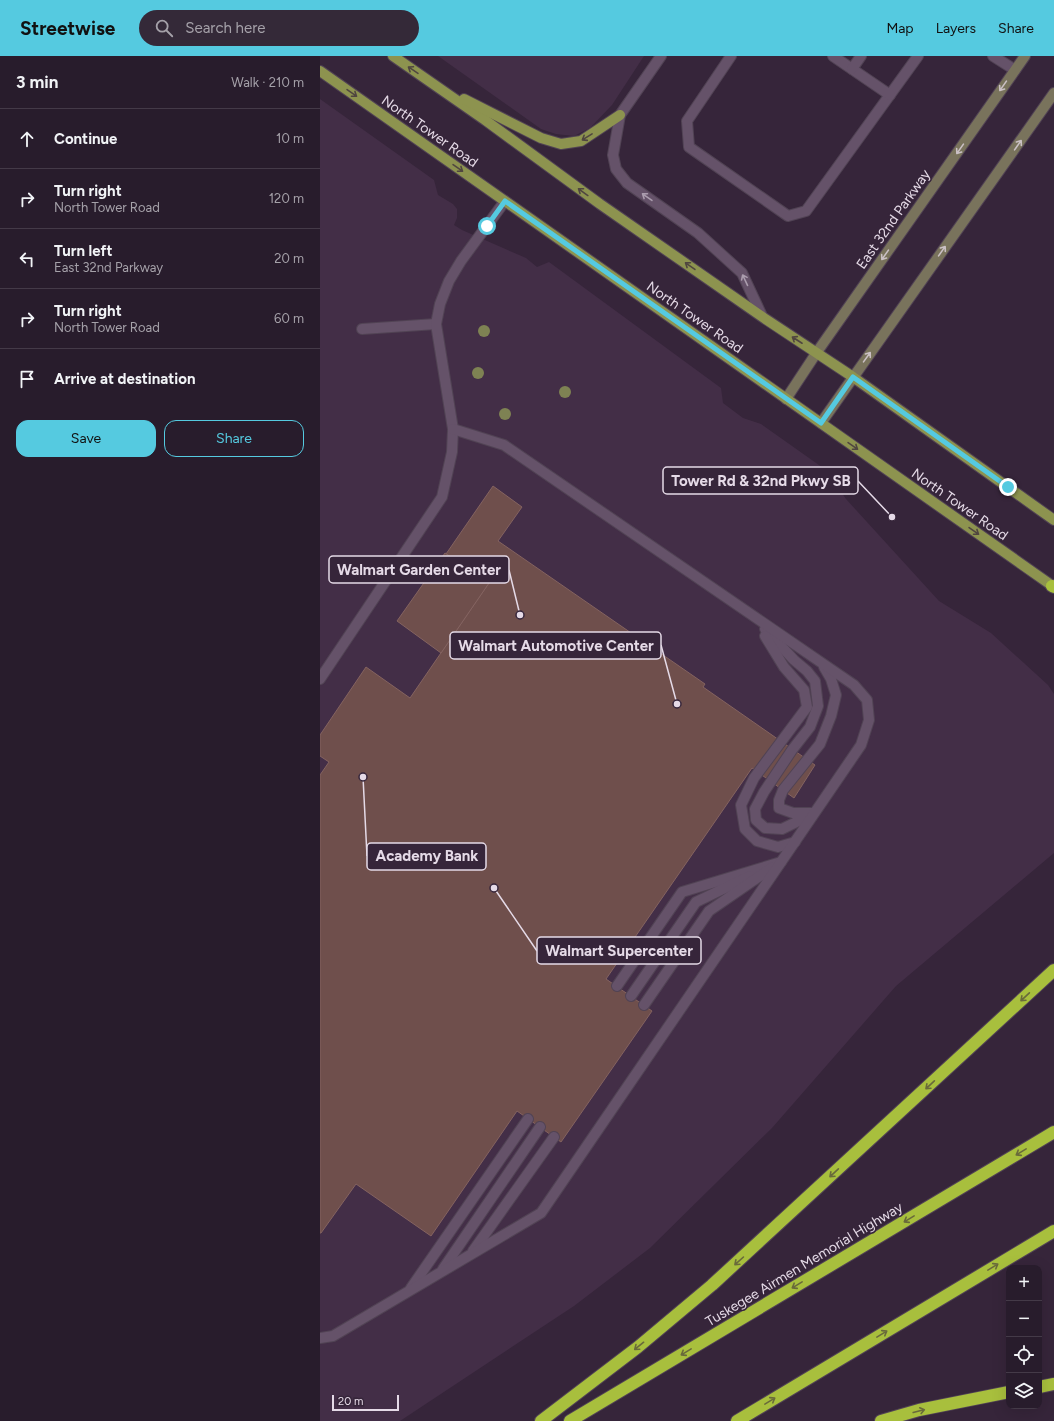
<!DOCTYPE html>
<html lang="en">
<head>
<meta charset="utf-8">
<style>
	body { margin:0; font-family:Figtree,sans-serif; background:#342938; color:#f1f3f6 }
	.controls { position:absolute; right:12px; bottom:12px; display:grid; overflow:hidden; border-radius:8px; box-shadow:0 4px 16px #0002 }
	.controls button { width:36px; height:36px; display:grid; place-items:center; padding:0; border:0; border-bottom:1px solid #443a48; background:#281c2c; color:#f1f3f6; font:20px sans-serif }
	.scale { position:absolute; left:12px; bottom:10px; width:67px; box-sizing:border-box; padding-left:4px; border:2px solid #e5dae7; border-top:0; font-size:11px; line-height:14px; white-space:nowrap; color:#e5dae7; -webkit-text-stroke:3px #36253a; paint-order:stroke }
	.stop { position:absolute; width:12px; height:12px; margin:-9px; border:3px solid #55cae0; border-radius:50%; background:#fff }
	.stop.end { background:#55cae0; border-color:#fff; box-shadow:0 1px 4px #0008 }
	.list { margin:0; padding:0; list-style:none }
	h2 { display:flex; justify-content:space-between; align-items:center; height:52px; margin:0; padding:0 16px; font-size:17px }
	h2 small { font-size:13px; font-weight:400; color:#a5a1a9 }
	.list li { display:grid; grid-template-columns:26px 1fr auto; gap:12px; align-items:center; box-sizing:border-box; height:60px; padding:0 16px; border-top:1px solid #443a48 }
	.list b { display:block; font-size:15px; white-space:nowrap }
	.list p { margin:0; font-size:13px; white-space:nowrap; color:#a5a1a9 }
	.list em { font-size:13px; font-style:normal; color:#a5a1a9 }
	.actions { display:flex; gap:8px; padding:12px 16px }
	.actions a { flex:1; padding:9px 0; border:1px solid #55cae0; border-radius:12px; text-align:center; font-size:14px; color:#55cae0 }
	.actions .main { background:#55cae0; color:#111 }
	.icon { flex:none; width:22px; height:22px; fill:none; stroke:currentColor; stroke-width:2; stroke-linecap:round; stroke-linejoin:round }
	.map { position:relative; flex:none; width:734px; height:1365px; overflow:hidden }
	header { display:flex; align-items:center; gap:24px; box-sizing:border-box; height:56px; padding:0 20px; background:#55cae0; color:#111 }
	header strong { font-size:19px }
	nav { display:flex; gap:22px; margin-inline-start:auto; font-size:14px }
	.search { width:280px; height:36px; background:#342938; display:flex; align-items:center; gap:10px; box-sizing:border-box; padding:0 14px; border-radius:22px; color:#a5a1a9; font-size:15px }
	main { display:flex }
	aside { flex:1; background:#281c2c }
	.map>svg:first-child { display:block }
</style>
</head>
<body>
<header>
<strong>Streetwise</strong>
<div class="search"><svg class="icon" aria-label="search" viewBox="0 0 24 24"><circle cx="10" cy="10" r="6"/><path d="M15 15l6 6"/></svg>Search here</div>
<nav><a>Map</a><a>Layers</a><a>Share</a></nav>
</header>
<main>
<aside>
<h2>3 min<small>Walk · 210 m</small></h2>
<ul class="list">
<li><svg class="icon" aria-label="ahead" viewBox="0 0 24 24"><path d="M12 20V5M6 11l6-6 6 6"/></svg><div><b>Continue</b></div><em>10 m</em></li>
<li><svg class="icon" aria-label="right" viewBox="0 0 24 24"><path d="M7 20v-9h11M14 6l5 5-5 5"/></svg><div><b>Turn right</b><p>North Tower Road</p></div><em>120 m</em></li>
<li><svg class="icon" aria-label="left" viewBox="0 0 24 24"><path d="M17 20v-9H6M10 6l-5 5 5 5"/></svg><div><b>Turn left</b><p>East 32nd Parkway</p></div><em>20 m</em></li>
<li><svg class="icon" aria-label="right" viewBox="0 0 24 24"><path d="M7 20v-9h11M14 6l5 5-5 5"/></svg><div><b>Turn right</b><p>North Tower Road</p></div><em>60 m</em></li>
<li><svg class="icon" aria-label="arrive" viewBox="0 0 24 24"><path d="M6 21V4h12l-3 4 3 4H6"/></svg><div><b>Arrive at destination</b></div></li>
</ul>
<div class="actions"><a class="main">Save</a><a>Share</a></div>
</aside>
<div class="map">
<svg width="734" height="1365" viewBox="0 0 734 1365">
	<rect width="100%" height="100%" fill="#36253a"/>
	<g fill="#432e47">
		<path d="M 118,0 L 324,0 L 292,49 L 270,72 L 254,80 L 236,78 L 221,73 Z"/>
		<path d="M 0,43 L 114,124 L 118,139 L 133,148 L 137,153 L 137,162 L 134,169 L 142,174 L 206,202 L 217,211 L 229,206 L 401,332 L 403,347 L 423,362 L 441,368 L 506,414 L 526,443 L 619,545 L 671,577 L 728,629 L 734,638 L 734,797 L 576,930 L 452,1072 L 330,1192 L 254,1250 L 80,1365 L 0,1365 Z"/>
	</g>
	<g fill="#6f4f4c" stroke="#846360">
		<path d="M 173,430 L 202,451 L 178,485 L 385,628 L 383,631 L 495,709 L 474,742 L 432,712 L 286,923 L 332,955 L 241,1086 L 197,1055 L 111,1180 L 36,1128 L 1,1177 L 0,1177 L 0,719 L 9,706 L 0,700 L 0,679 L 46,611 L 90,642 L 169,527 L 126,498 Z"/>
		<path d="M 125,497 L 169,527 L 121,597 L 77,565 Z"/>
	</g>
	<g fill="none" stroke-linecap="round" stroke-linejoin="round">
		<defs>
			<g id="lane">
				<path d="M 341,0 L 300,59 L 293,99 L 296,113 L 307,127 L 378,177 L 422,217 L 442,260"/>
				<path d="M 411,0 L 367,65 L 369,91 L 468,160 L 486,155 L 598,0"/>
				<path d="M 513,0 L 570,39"/>
				<path d="M 673,0 L 695,14"/>
				<path d="M 532,13 L 541,0"/>
				<path d="M 42,273 L 116,268"/>
				<path d="M 445,573 L 474,604 L 487,615 L 495,625 L 498,650 L 490,671 L 472,694 L 444,736 L 435,753 L 436,764 L 445,772 L 462,773 L 493,758"/>
				<path d="M 445,580 L 464,611 L 484,634 L 487,651 L 434,722 L 421,749 L 425,773 L 437,785 L 458,791 L 475,786"/>
				<path d="M 0,623 L 122,441 L 132,396 L 133,373 L 116,268 L 120,248 L 129,225 L 141,205 L 185,145"/>
				<path d="M 492,757 L 473,757 L 459,752 L 459,744 L 463,734 L 500,688 L 511,660 L 516,639 L 511,623 L 504,611"/>
				<path d="M 297,930 L 362,836 L 461,806"/>
				<path d="M 311,940 L 376,846 L 430,820"/>
				<path d="M 324,949 L 389,855 L 453,811"/>
				<path d="M 153,1195 L 234,1081"/>
				<path d="M 123,1213 L 220,1071"/>
				<path d="M 91,1232 L 208,1063"/>
				<path d="M 0,1282 L 13,1280 L 221,1157 L 541,689 L 549,664 L 547,644 L 534,629 L 184,389 L 133,373"/>
			</g>
			<g id="secondary">
				<path d="M 466,343 L 497,296 L 705,0"/>
				<path d="M 501,367 L 734,37"/>
			</g>
			<g id="primary">
				<path d="M 73,0 L 165,64 L 280,148 L 444,262 L 533,321 L 734,464"/>
				<path d="M 0,15 L 734,531"/>
				<path d="M 144,43 L 221,82 L 241,88 L 261,85 L 300,59"/>
			</g>
			<g id="highway">
				<path d="M 732,530 L 734,531"/>
				<path d="M 719,1331 L 734,1328"/>
				<path d="M 221,1365 L 318,1291 L 392,1229 L 734,914"/>
				<path d="M 250,1365 L 734,1076"/>
				<path d="M 417,1365 L 734,1175"/>
				<path d="M 561,1365 L 599,1354 L 689,1336"/>
			</g>
		</defs>
		<use href="#lane" stroke="#514354" stroke-width="12"/>
		<use href="#secondary" stroke="#514354" stroke-width="12"/>
		<use href="#primary" stroke="#514354" stroke-width="12"/>
		<use href="#highway" stroke="#514354" stroke-width="14"/>
		<use href="#lane" stroke="#655269" stroke-width="10"/>
		<use href="#secondary" stroke="#79735c" stroke-width="10"/>
		<use href="#primary" stroke="#8d934f" stroke-width="10"/>
		<use href="#highway" stroke="#a8bf3d" stroke-width="12"/>
	</g>
	<g fill="#7e8253">
		<circle cx="164" cy="275" r="6"/>
		<circle cx="158" cy="317" r="6"/>
		<circle cx="245" cy="336" r="6"/>
		<circle cx="185" cy="358" r="6"/>
	</g>
	<defs><path id="oneway-shaft" d="M-6 0H5M1.5-3L5.5 0L1.5 3" fill="none" stroke-width="1.6" stroke-linecap="round" stroke-linejoin="round"/></defs>
	<g stroke="#504640">
		<use href="#oneway-shaft" transform="translate(93 14) rotate(-146)"/>
		<use href="#oneway-shaft" transform="translate(32 37) rotate(35)"/>
		<use href="#oneway-shaft" transform="translate(267 81) rotate(148)"/>
		<use href="#oneway-shaft" transform="translate(138 112) rotate(35)"/>
		<use href="#oneway-shaft" transform="translate(263 136) rotate(-144)"/>
		<use href="#oneway-shaft" transform="translate(370 210) rotate(-145)"/>
		<use href="#oneway-shaft" transform="translate(477 284) rotate(-147)"/>
		<use href="#oneway-shaft" transform="translate(533 390) rotate(35)"/>
		<use href="#oneway-shaft" transform="translate(654 475) rotate(35)"/>
	</g>
	<g stroke="#cac0c4">
		<use href="#oneway-shaft" transform="translate(683 30) rotate(125)"/>
		<use href="#oneway-shaft" transform="translate(698 89) rotate(-55)"/>
		<use href="#oneway-shaft" transform="translate(640 93) rotate(125)"/>
		<use href="#oneway-shaft" transform="translate(622 195) rotate(-55)"/>
		<use href="#oneway-shaft" transform="translate(565 199) rotate(125)"/>
		<use href="#oneway-shaft" transform="translate(547 301) rotate(-54)"/>
	</g>
	<g stroke="#ab9dae">
		<use href="#oneway-shaft" transform="translate(327 141) rotate(-145)"/>
		<use href="#oneway-shaft" transform="translate(425 224) rotate(-115)"/>
	</g>
	<g stroke="#696a3b">
		<use href="#oneway-shaft" transform="translate(705 941) rotate(137)"/>
		<use href="#oneway-shaft" transform="translate(610 1029) rotate(137)"/>
		<use href="#oneway-shaft" transform="translate(701 1096) rotate(149)"/>
		<use href="#oneway-shaft" transform="translate(514 1117) rotate(137)"/>
		<use href="#oneway-shaft" transform="translate(589 1163) rotate(149)"/>
		<use href="#oneway-shaft" transform="translate(419 1205) rotate(138)"/>
		<use href="#oneway-shaft" transform="translate(673 1211) rotate(-31)"/>
		<use href="#oneway-shaft" transform="translate(477 1229) rotate(149)"/>
		<use href="#oneway-shaft" transform="translate(562 1278) rotate(-31)"/>
		<use href="#oneway-shaft" transform="translate(319 1290) rotate(141)"/>
		<use href="#oneway-shaft" transform="translate(366 1296) rotate(149)"/>
		<use href="#oneway-shaft" transform="translate(450 1345) rotate(-31)"/>
		<use href="#oneway-shaft" transform="translate(599 1355) rotate(-14)"/>
	</g>
	<g fill="none" stroke-linecap="round" stroke-linejoin="round">
		<path stroke="#55cae0" stroke-width="5" d="M 167,170 L 185,145 L 501,367 L 533,321 L 688,431"/>
	</g>
	<g text-anchor="middle" stroke-width="3" stroke-linejoin="round" paint-order="stroke">
		<g font-size="14" fill="#e5dae7" stroke="#36253a">
			<text transform="translate(110 75) rotate(35)" y="5">North Tower Road</text>
			<text transform="translate(573 163) rotate(-55)" y="5">East 32nd Parkway</text>
			<text transform="translate(375 261) rotate(35)" y="5">North Tower Road</text>
			<text transform="translate(640 448) rotate(35)" y="5">North Tower Road</text>
			<text transform="translate(484 1208) rotate(-31)" y="5">Tuskegee Airmen Memorial Highway</text>
		</g>
	</g>
	<path fill="none" stroke="#e5dae7" stroke-width="1.5" d="M572 461L538 425M200 559L189 514M357 648L341 589M43 721L47 800M174 832L217 895"/>
	<g fill="#e5dae7" stroke="#36253a" stroke-width="1.5">
		<circle cx="572" cy="461" r="4"/>
		<circle cx="200" cy="559" r="4"/>
		<circle cx="357" cy="648" r="4"/>
		<circle cx="43" cy="721" r="4"/>
		<circle cx="174" cy="832" r="4"/>
	</g>
	<g fill="#36253a" stroke="#e5dae7" stroke-width="1.5">
		<rect x="343" y="411" width="195" height="27" rx="4"/>
		<rect x="9" y="500" width="180" height="27" rx="4"/>
		<rect x="130" y="576" width="211" height="27" rx="4"/>
		<rect x="47" y="787" width="119" height="27" rx="4"/>
		<rect x="217" y="881" width="164" height="27" rx="4"/>
	</g>
	<g font-size="15" text-anchor="middle" font-weight="bold" fill="#e5dae7">
		<text x="441" y="430">Tower Rd &amp; 32nd Pkwy SB</text>
		<text x="99" y="519">Walmart Garden Center</text>
		<text x="236" y="595">Walmart Automotive Center</text>
		<text x="107" y="805">Academy Bank</text>
		<text x="299" y="900">Walmart Supercenter</text>
	</g>
</svg>
<div class="controls">
<button>+</button>
<button>−</button>
<button><svg class="icon" aria-label="locate" viewBox="0 0 24 24"><circle cx="12" cy="12" r="6"/><path d="M12 2v4M12 18v4M2 12h4M18 12h4"/></svg></button>
<button><svg class="icon" aria-label="layers" viewBox="0 0 24 24"><path d="M12 4l9 5-9 5-9-5zM3 14l9 5 9-5"/></svg></button>
</div>
<div class="scale">20 m</div>
<div class="stop" style="left:167px;top:170px"></div>
<div class="stop end" style="left:688px;top:431px"></div>
</div>
</main>
</body>
</html>
